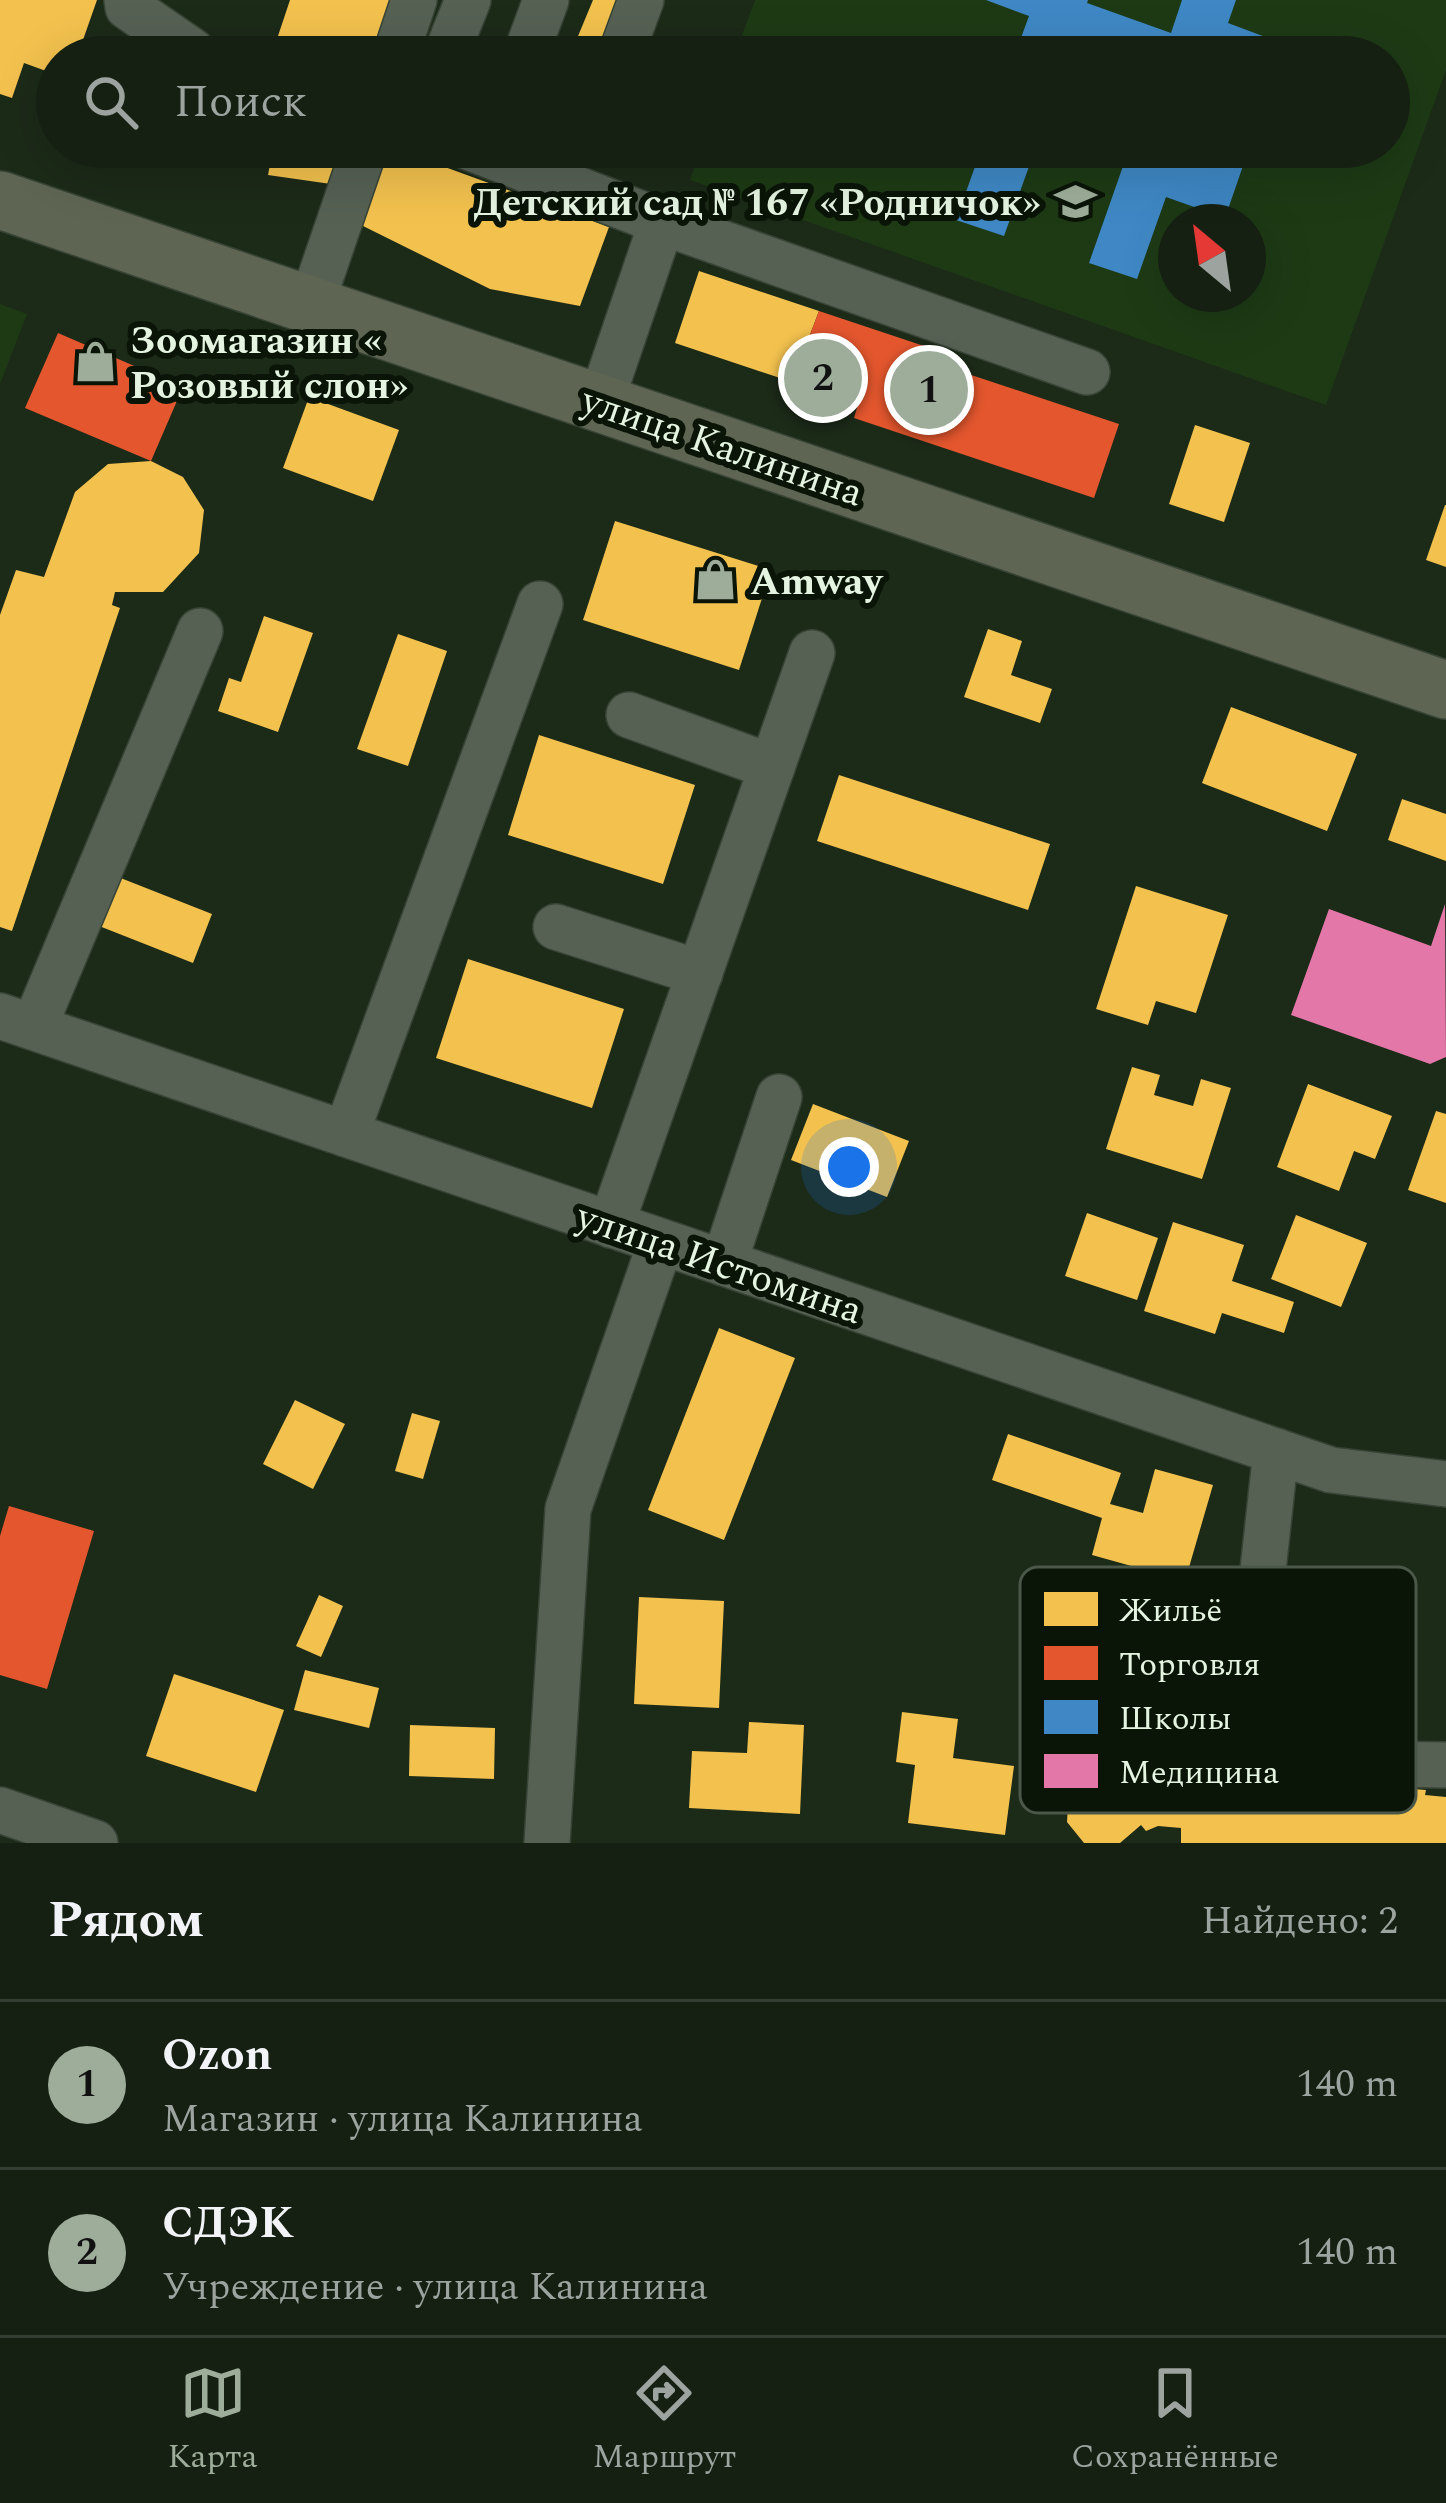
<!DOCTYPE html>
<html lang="ru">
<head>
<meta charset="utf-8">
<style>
	body { margin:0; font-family:Spectral,serif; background:#222d20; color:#f1f3f6 }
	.compass { position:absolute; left:1158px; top:204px; width:108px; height:108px; border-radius:50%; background:#152012; box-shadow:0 12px 48px #0002; rotate:331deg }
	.you { position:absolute; left:849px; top:1167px; width:42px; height:42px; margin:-30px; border:9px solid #fff; border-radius:50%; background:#1a73e8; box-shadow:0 0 0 18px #1a73e833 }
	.badge { display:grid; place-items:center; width:78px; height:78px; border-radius:50%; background:#9ead9a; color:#111; font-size:39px; font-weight:700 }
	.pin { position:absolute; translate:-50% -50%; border:6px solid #fff; box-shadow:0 3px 12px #0006 }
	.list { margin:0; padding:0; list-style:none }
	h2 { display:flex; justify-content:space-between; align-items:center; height:156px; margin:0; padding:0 48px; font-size:51px }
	h2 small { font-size:39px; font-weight:400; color:#9da39f }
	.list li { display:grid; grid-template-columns:78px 1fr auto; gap:36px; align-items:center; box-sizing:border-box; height:168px; padding:0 48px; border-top:3px solid #343e32 }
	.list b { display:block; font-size:45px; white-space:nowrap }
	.list p { margin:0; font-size:39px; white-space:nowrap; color:#9da39f }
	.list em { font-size:39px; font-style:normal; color:#9da39f }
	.icon { flex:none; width:66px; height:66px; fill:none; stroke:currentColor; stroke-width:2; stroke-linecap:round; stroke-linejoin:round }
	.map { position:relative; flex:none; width:1446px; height:1843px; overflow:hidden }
	.search { position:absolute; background:#152012; box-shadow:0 12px 48px #0002; left:36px; right:36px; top:36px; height:132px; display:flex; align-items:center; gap:30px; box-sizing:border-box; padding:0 42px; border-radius:66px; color:#9da39f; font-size:45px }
	.sheet { height:492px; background:#152012 }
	nav { display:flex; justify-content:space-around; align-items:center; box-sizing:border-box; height:168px; border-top:3px solid #343e32; background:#152012; font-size:33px; color:#9da39f }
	nav a { display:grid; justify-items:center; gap:6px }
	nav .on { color:#9ead9a }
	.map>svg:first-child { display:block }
</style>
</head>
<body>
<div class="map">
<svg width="1446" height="1843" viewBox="0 0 1446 1843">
	<rect width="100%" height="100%" fill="#1c2a18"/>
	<g fill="#1d3a15" fill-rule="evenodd">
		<path d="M 755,0 L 1446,0 L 1446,70 L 1326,405 L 690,180 L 702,147 L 1389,147 L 1389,57 L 734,57 ZM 1176,222 L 1248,222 L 1248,294 L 1176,294 Z"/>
		<path d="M 0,304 L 27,314 L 0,384 Z"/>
	</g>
	<g fill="#f2c14e">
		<path d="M 0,0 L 97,0 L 77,57 L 57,57 L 57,75 L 24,63 L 12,98 L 0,94 Z"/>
		<path d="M 290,0 L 398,0 L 379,57 L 271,57 Z"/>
		<path d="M 593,0 L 633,0 L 611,55 L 576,41 Z"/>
		<path d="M 189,147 L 350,147 L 338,185 L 268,175 L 271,159 L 223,159 Z"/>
		<path d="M 390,147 L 609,227 L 580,306 L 490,289 L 361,225 Z"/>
		<path d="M 699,271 L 819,311 L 792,382 L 675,343 Z"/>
		<path d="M 309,397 L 399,430 L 373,501 L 283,468 Z"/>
		<path d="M 1195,425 L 1250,443 L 1224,522 L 1169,504 Z"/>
		<path d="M 151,461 L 183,477 L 204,510 L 199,553 L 163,592 L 115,592 L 112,605 L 120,608 L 12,931 L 0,927 L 0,615 L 16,570 L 44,577 L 75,492 L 108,464 Z"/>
		<path d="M 1445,505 L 1446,505 L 1446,567 L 1426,560 Z"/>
		<path d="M 615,521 L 771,570 L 739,670 L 583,620 Z"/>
		<path d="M 264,616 L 313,633 L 278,732 L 218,711 L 229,678 L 241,682 Z"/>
		<path d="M 988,629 L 1022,641 L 1011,675 L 1052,689 L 1040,723 L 964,697 Z"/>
		<path d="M 398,634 L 447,651 L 408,766 L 357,749 Z"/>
		<path d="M 1231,707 L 1357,754 L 1327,831 L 1202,783 Z"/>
		<path d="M 539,735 L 695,785 L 663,884 L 508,835 Z"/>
		<path d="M 839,775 L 1050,844 L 1028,910 L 817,841 Z"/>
		<path d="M 1402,799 L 1446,814 L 1446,861 L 1388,840 Z"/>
		<path d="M 113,875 L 212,914 L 193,963 L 94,924 Z"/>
		<path d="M 1136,886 L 1228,915 L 1196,1013 L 1156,1001 L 1148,1025 L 1096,1009 Z"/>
		<path d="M 468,959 L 624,1009 L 592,1108 L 436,1058 Z"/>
		<path d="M 1132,1067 L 1160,1075 L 1154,1095 L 1193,1106 L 1201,1079 L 1231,1088 L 1202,1179 L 1106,1149 Z"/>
		<path d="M 1308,1084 L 1392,1116 L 1375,1159 L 1354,1151 L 1339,1191 L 1277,1167 Z"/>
		<path d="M 813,1104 L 909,1141 L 887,1197 L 791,1160 Z"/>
		<path d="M 1436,1111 L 1446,1114 L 1446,1203 L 1408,1190 Z"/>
		<path d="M 1087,1213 L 1158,1238 L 1137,1300 L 1065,1276 Z"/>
		<path d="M 1296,1215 L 1367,1243 L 1341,1307 L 1271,1279 Z"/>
		<path d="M 1173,1222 L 1244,1245 L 1232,1281 L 1294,1302 L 1284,1333 L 1222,1313 L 1215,1334 L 1144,1311 Z"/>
		<path d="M 719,1328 L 795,1358 L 724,1540 L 648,1510 Z"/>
		<path d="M 295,1400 L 345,1424 L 313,1489 L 263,1464 Z"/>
		<path d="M 412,1413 L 440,1421 L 423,1479 L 395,1471 Z"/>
		<path d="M 1008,1434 L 1121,1473 L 1110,1504 L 1143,1513 L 1155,1469 L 1213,1485 L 1185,1581 L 1092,1555 L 1102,1518 L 992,1480 Z"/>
		<path d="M 319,1595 L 343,1606 L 321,1657 L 296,1646 Z"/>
		<path d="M 639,1597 L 724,1601 L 719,1708 L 634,1704 Z"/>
		<path d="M 1102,1633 L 1135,1644 L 1139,1639 L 1152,1640 L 1156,1648 L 1192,1650 L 1183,1779 L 1187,1774 L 1204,1775 L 1204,1780 L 1292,1787 L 1292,1782 L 1309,1782 L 1309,1787 L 1354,1791 L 1354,1786 L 1385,1793 L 1386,1787 L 1426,1790 L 1425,1795 L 1446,1797 L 1446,1843 L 1181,1843 L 1181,1828 L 1158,1826 L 1146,1831 L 1141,1825 L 1120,1843 L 1084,1843 L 1067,1822 L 1069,1787 L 1087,1771 L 1071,1748 L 1080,1739 L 1081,1728 L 1072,1718 L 1083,1709 L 1084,1697 L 1075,1687 L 1085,1673 L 1100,1664 Z"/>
		<path d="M 305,1670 L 379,1688 L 369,1728 L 294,1710 Z"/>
		<path d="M 174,1674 L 284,1710 L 256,1792 L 146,1756 Z"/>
		<path d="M 902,1712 L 958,1719 L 953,1758 L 1014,1766 L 1005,1835 L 908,1823 L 915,1765 L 896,1762 Z"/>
		<path d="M 749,1722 L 804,1725 L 800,1814 L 689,1808 L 692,1751 L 747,1753 Z"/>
		<path d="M 410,1725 L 495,1728 L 494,1779 L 409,1776 Z"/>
	</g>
	<g fill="#e4572e">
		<path d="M 819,311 L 945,353 L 941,365 L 1119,424 L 1094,498 L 854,418 L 858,404 L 792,382 Z"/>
		<path d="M 58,333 L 183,387 L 151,461 L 25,408 Z"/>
		<path d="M 9,1506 L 94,1531 L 47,1689 L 0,1675 L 0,1536 Z"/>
	</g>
	<g fill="#3f88c5">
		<path d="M 986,0 L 1088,0 L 1087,3 L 1171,33 L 1182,0 L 1236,0 L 1228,23 L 1284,44 L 1279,57 L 1014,57 L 1029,16 Z"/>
		<path d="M 982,147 L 1036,147 L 1004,236 L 956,220 Z"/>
		<path d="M 1116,147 L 1209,147 L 1245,160 L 1225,218 L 1166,197 L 1137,279 L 1089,263 L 1128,152 Z"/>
	</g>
	<path fill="#e377a8" d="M 1445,904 L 1446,1057 L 1430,1064 L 1291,1015 L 1329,909 L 1431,946 Z"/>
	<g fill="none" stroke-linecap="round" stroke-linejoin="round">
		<defs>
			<g id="minor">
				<path d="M 127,0 L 128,7 L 192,51"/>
				<path d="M 395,57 L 414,0"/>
				<path d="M 452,57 L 446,55 L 468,0"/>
				<path d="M 525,57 L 546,0"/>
				<path d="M 620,57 L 641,0"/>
				<path d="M 468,147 L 662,222 L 1087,372"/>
				<path d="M 311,305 L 365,147"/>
				<path d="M 600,404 L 662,222"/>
				<path d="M 629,715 L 772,767"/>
				<path d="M 556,927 L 700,973"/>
				<path d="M 0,1016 L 1331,1470 L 1446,1484"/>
				<path d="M 34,1027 L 200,631"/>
				<path d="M 346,1134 L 540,604"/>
				<path d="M 611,1225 L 812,653"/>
				<path d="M 724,1263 L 779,1097"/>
				<path d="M 1276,1451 L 1242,1762 L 1446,1765"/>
				<path d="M 0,1810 L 95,1843"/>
				<path d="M 547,1843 L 568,1509 L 661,1242"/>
			</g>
			<path id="major" d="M 0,200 L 1446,690"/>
		</defs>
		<use href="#minor" stroke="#374335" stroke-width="48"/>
		<use href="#major" stroke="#374335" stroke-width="60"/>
		<use href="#minor" stroke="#566154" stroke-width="45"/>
		<use href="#major" stroke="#5e6552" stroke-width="57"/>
	</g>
	<defs>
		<symbol id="school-bare" viewBox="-9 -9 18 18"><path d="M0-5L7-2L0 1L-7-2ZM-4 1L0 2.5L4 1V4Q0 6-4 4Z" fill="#9ead9a" stroke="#0a1508" stroke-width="2.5" paint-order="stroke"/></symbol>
		<symbol id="shop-bare" viewBox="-9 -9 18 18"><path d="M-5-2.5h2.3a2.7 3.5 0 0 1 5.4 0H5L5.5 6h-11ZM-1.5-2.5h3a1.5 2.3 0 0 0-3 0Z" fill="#9ead9a" stroke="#0a1508" stroke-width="2.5" paint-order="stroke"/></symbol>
	</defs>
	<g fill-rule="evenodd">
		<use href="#school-bare" x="1046" y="172" width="59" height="59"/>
		<use href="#shop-bare" x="66" y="332" width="59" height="59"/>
		<use href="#shop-bare" x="686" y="550" width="59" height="59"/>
	</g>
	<g text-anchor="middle" stroke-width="12" stroke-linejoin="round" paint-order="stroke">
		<g font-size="39" font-weight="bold" fill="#e4f4e0" stroke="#0a1508" text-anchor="start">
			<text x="1041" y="215" text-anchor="end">Детский сад № 167 «Родничок»</text>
			<text x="130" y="353">Зоомагазин «<tspan x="130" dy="45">Розовый слон»</tspan></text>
			<text x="750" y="594">Amway</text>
		</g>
		<g font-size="39" fill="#e4f4e0" stroke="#0a1508">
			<text transform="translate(723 445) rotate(19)" y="14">улица Калинина</text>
			<text transform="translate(720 1262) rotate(19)" y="14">улица Истомина</text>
		</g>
	</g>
	<rect x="1020" y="1567" width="396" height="246" rx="18" fill="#0a1508" stroke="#4b5849" stroke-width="3"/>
	<rect x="1044" y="1592" width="54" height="34" fill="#f2c14e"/>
	<rect x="1044" y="1646" width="54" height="34" fill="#e4572e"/>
	<rect x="1044" y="1700" width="54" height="34" fill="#3f88c5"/>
	<rect x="1044" y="1754" width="54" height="34" fill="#e377a8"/>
	<g font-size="33" fill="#e4f4e0">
		<text x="1119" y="1621">Жильё</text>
		<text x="1119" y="1675">Торговля</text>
		<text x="1119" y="1729">Школы</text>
		<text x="1119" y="1783">Медицина</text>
	</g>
</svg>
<svg class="compass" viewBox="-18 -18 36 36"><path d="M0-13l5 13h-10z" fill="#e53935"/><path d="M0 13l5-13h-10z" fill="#9da39f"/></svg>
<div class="you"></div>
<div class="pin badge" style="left:929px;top:390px">1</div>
<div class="pin badge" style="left:823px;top:378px">2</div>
<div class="search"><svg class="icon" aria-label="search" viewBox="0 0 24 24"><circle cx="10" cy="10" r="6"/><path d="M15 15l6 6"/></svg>Поиск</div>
</div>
<section class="sheet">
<h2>Рядом<small>Найдено: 2</small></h2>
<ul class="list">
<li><span class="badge">1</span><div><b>Ozon</b><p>Магазин · улица Калинина</p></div><em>140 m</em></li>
<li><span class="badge">2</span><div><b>СДЭК</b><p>Учреждение · улица Калинина</p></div><em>140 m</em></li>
</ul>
</section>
<nav>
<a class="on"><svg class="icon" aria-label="map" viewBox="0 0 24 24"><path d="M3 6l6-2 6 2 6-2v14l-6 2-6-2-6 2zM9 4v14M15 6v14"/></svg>Карта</a>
<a><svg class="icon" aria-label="directions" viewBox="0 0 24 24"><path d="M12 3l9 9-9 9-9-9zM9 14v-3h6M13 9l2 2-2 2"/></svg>Маршрут</a>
<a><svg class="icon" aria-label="saved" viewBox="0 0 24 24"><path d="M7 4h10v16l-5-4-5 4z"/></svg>Сохранённые</a>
</nav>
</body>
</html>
